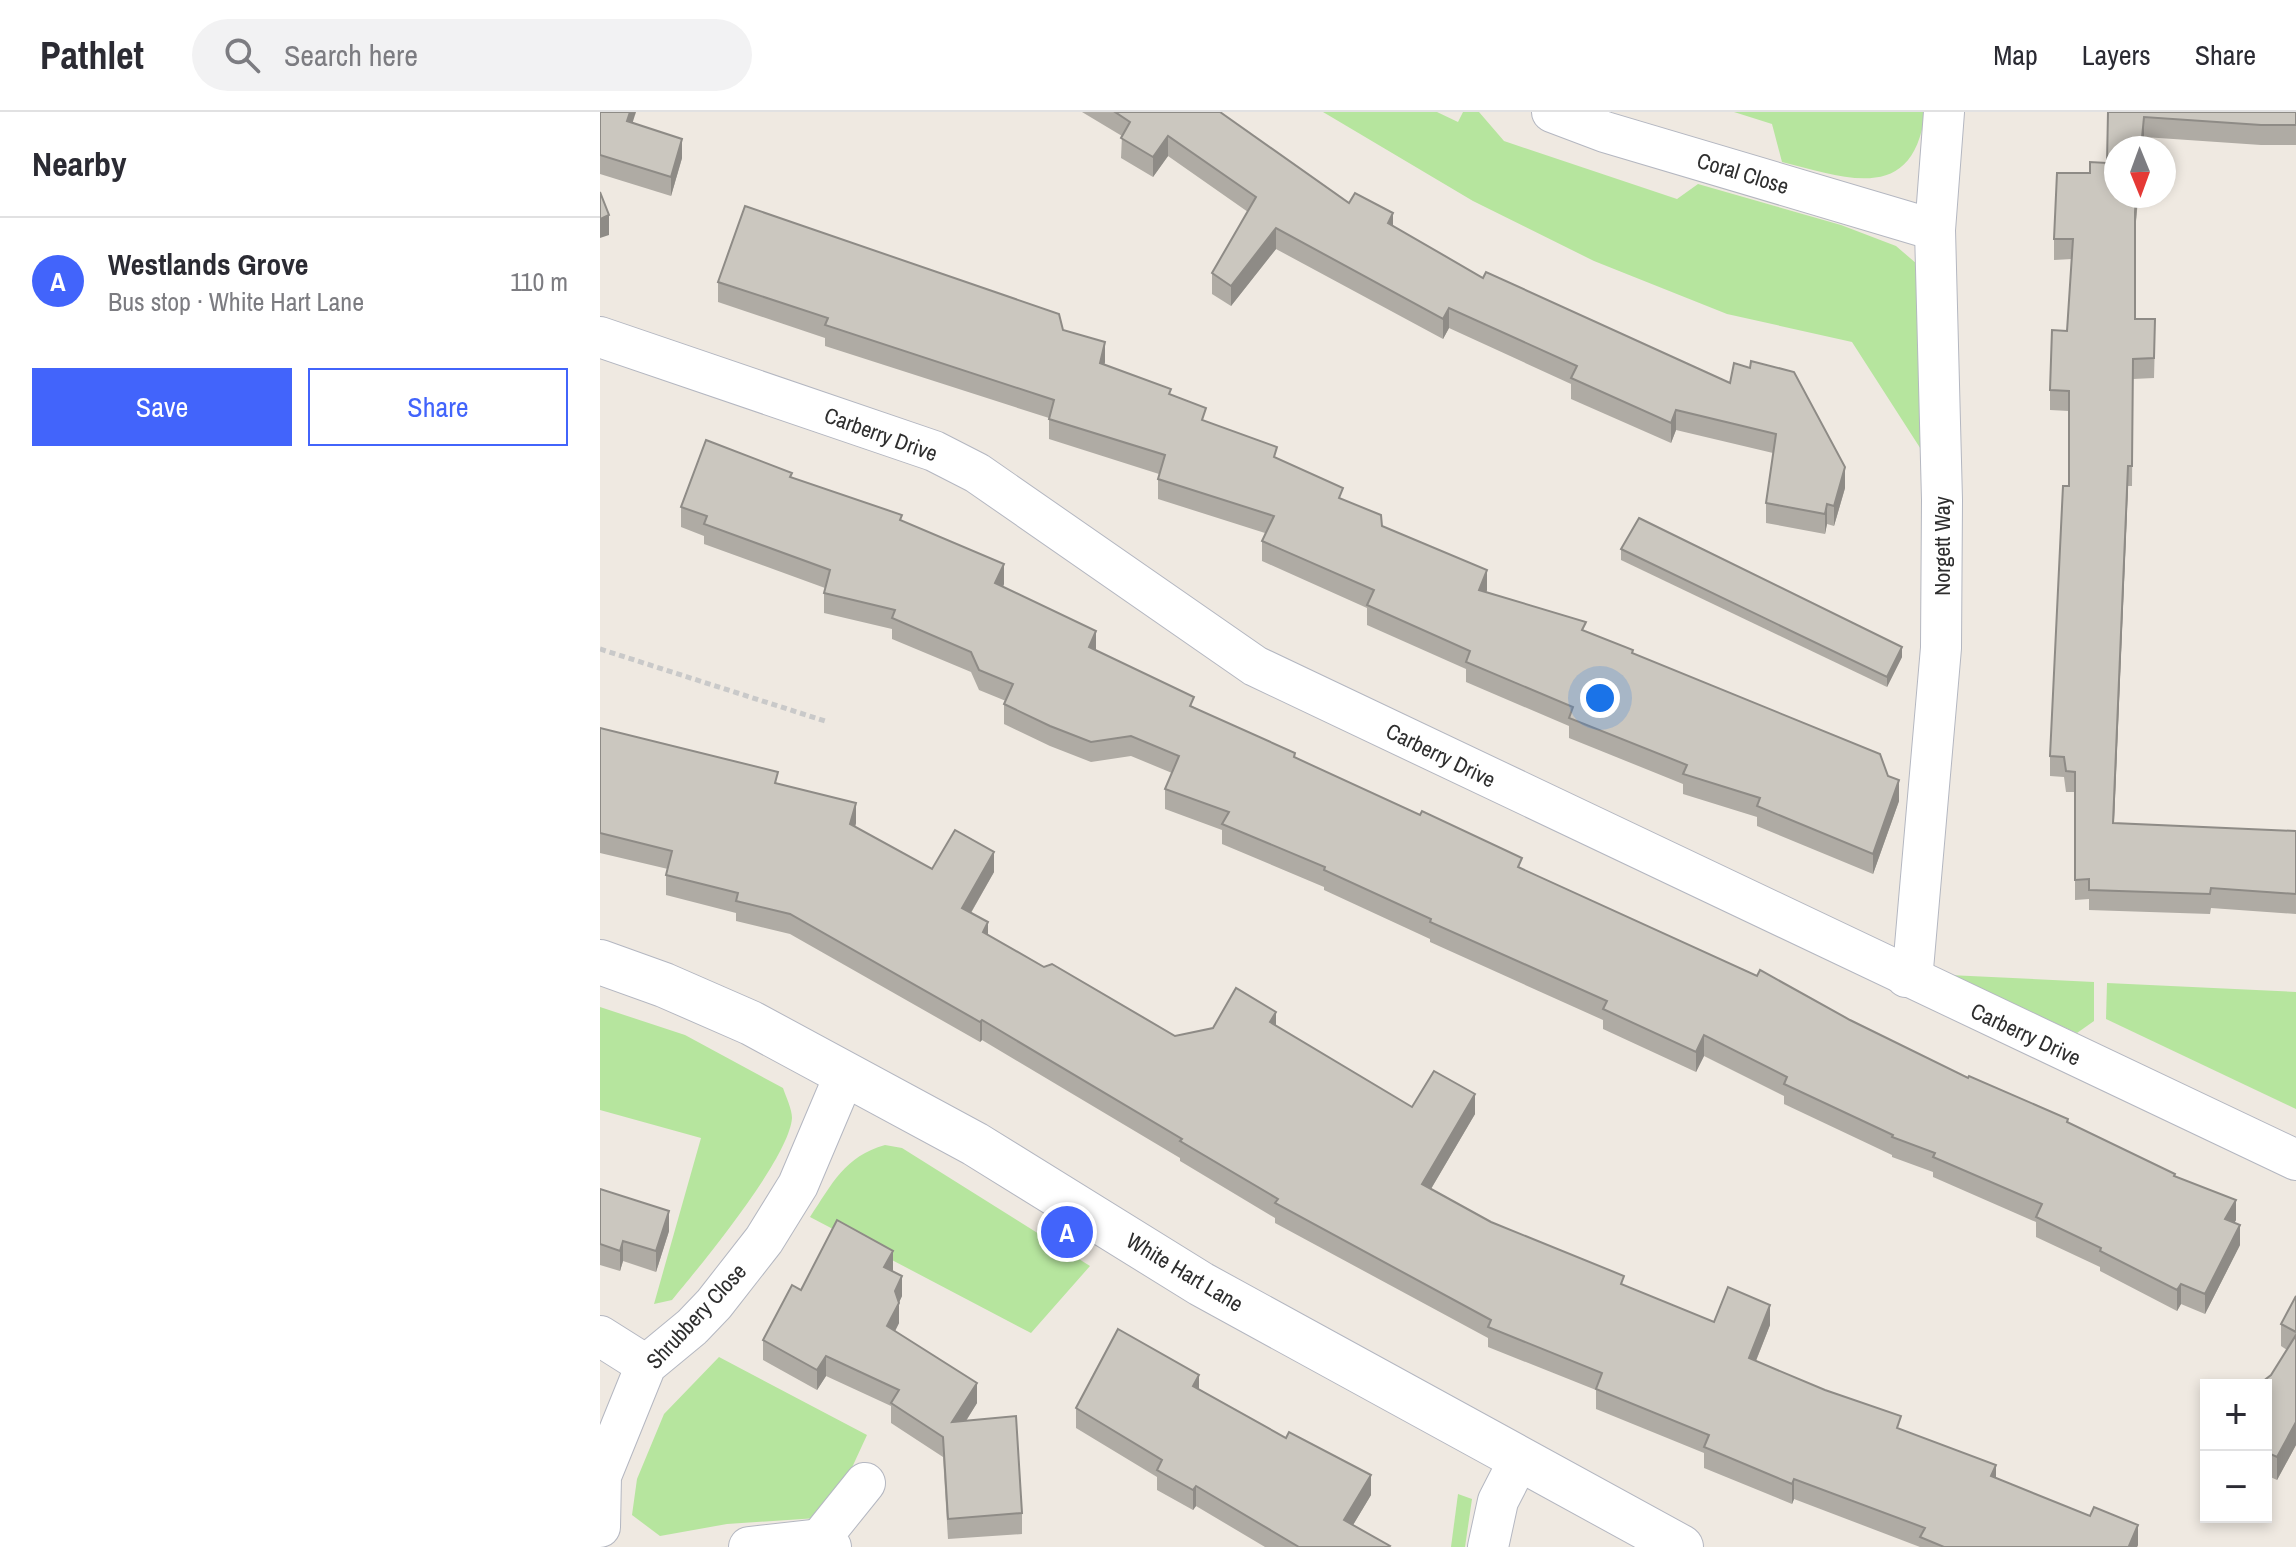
<!DOCTYPE html>
<html lang="en">
<head>
<meta charset="utf-8">
<style>
	body { margin:0; font-family:"Archivo Narrow",sans-serif; background:#f2f2f3; color:#2b2b33 }
	.controls { position:absolute; right:24px; bottom:24px; display:grid; overflow:hidden; border-radius:0px; box-shadow:0 4px 12px #0003 }
	.controls button { width:72px; height:72px; display:grid; place-items:center; padding:0; border:0; border-bottom:2px solid #e1e1e2; background:#fff; color:#2b2b33; font:40px sans-serif }
	.compass { position:absolute; left:1504px; top:24px; width:72px; height:72px; border-radius:50%; background:#fff; box-shadow:0 4px 12px #0003; rotate:179deg }
	.you { position:absolute; left:1000px; top:586px; width:28px; height:28px; margin:-20px; border:6px solid #fff; border-radius:50%; background:#1a73e8; box-shadow:0 0 0 12px #1a73e833 }
	.badge { display:grid; place-items:center; width:52px; height:52px; border-radius:50%; background:#4264fb; color:#fff; font-size:26px; font-weight:700 }
	.pin { position:absolute; translate:-50% -50%; border:4px solid #fff; box-shadow:0 2px 8px #0006 }
	.list { margin:0; padding:0; list-style:none }
	h2 { display:flex; justify-content:space-between; align-items:center; height:104px; margin:0; padding:0 32px; font-size:34px }
	h2 small { font-size:26px; font-weight:400; color:#7c7c81 }
	.list li { display:grid; grid-template-columns:52px 1fr auto; gap:24px; align-items:center; box-sizing:border-box; height:128px; padding:0 32px; border-top:2px solid #e1e1e2 }
	.list b { display:block; font-size:30px; white-space:nowrap }
	.list p { margin:0; font-size:26px; white-space:nowrap; color:#7c7c81 }
	.list em { font-size:26px; font-style:normal; color:#7c7c81 }
	.actions { display:flex; gap:16px; padding:24px 32px }
	.actions a { flex:1; padding:18px 0; border:2px solid #4264fb; border-radius:0px; text-align:center; font-size:28px; color:#4264fb }
	.actions .main { background:#4264fb; color:#fff }
	.icon { flex:none; width:44px; height:44px; fill:none; stroke:currentColor; stroke-width:2; stroke-linecap:round; stroke-linejoin:round }
	.map { position:relative; flex:none; width:1696px; height:1435px; overflow:hidden }
	header { display:flex; align-items:center; gap:48px; box-sizing:border-box; height:112px; padding:0 40px; background:#fff; border-bottom:2px solid #e1e1e2 }
	header strong { font-size:38px }
	nav { display:flex; gap:44px; margin-inline-start:auto; font-size:28px }
	.search { width:560px; height:72px; background:#f2f2f3; display:flex; align-items:center; gap:20px; box-sizing:border-box; padding:0 28px; border-radius:44px; color:#7c7c81; font-size:30px }
	main { display:flex }
	aside { flex:1; background:#fff }
	.map>svg:first-child { display:block }
</style>
</head>
<body>
<header>
<strong>Pathlet</strong>
<div class="search"><svg class="icon" aria-label="search" viewBox="0 0 24 24"><circle cx="10" cy="10" r="6"/><path d="M15 15l6 6"/></svg>Search here</div>
<nav><a>Map</a><a>Layers</a><a>Share</a></nav>
</header>
<main>
<aside>
<h2>Nearby<small></small></h2>
<ul class="list">
<li><span class="badge">A</span><div><b>Westlands Grove</b><p>Bus stop · White Hart Lane</p></div><em>110 m</em></li>
</ul>
<div class="actions"><a class="main">Save</a><a>Share</a></div>
</aside>
<div class="map">
<svg width="1696" height="1435" viewBox="0 0 1696 1435">
	<rect width="100%" height="100%" fill="#efe9e1"/>
	<g fill="#b6e59e">
		<path d="M 723,0 L 837,0 L 858,10 L 863,0 L 879,0 L 904,29 L 1077,87 L 1098,72 L 1241,113 L 1296,134 L 1331,164 L 1333,356 L 1252,230 L 1127,202 L 994,149 L 873,89 Z"/>
		<path d="M 1134,0 L 1325,0 C 1314,93 1246,66 1182,50 L 1172,12 Z"/>
		<path d="M 1349,863 L 1494,870 L 1494,909 L 1477,921 Z"/>
		<path d="M 1507,871 L 1696,880 L 1696,997 L 1506,907 Z"/>
		<path d="M 0,895 L 85,923 L 183,976 C 186,985 192,997 192,1006 C 189,1047 100,1154 72,1188 L 54,1192 L 101,1026 L 0,998 Z"/>
		<path d="M 285,1033 L 302,1036 L 490,1154 L 431,1221 L 210,1105 C 232,1072 245,1044 285,1033 Z"/>
		<path d="M 119,1245 L 267,1323 L 237,1388 L 217,1406 L 127,1412 L 60,1424 L 32,1403 L 37,1367 L 64,1302 Z"/>
		<path d="M 858,1382 L 872,1387 L 865,1435 L 851,1435 Z"/>
	</g>
	<g fill="none" stroke-linecap="round" stroke-linejoin="round">
		<defs>
			<g id="minor">
				<path d="M 952,0 L 1005,20 L 1335,118"/>
				<path d="M 0,225 L 334,339 L 377,361 L 655,554 L 1696,1048"/>
				<path d="M 1306,865 L 1313,857 L 1341,536 L 1342,388 L 1335,118 L 1344,0"/>
				<path d="M 0,1224 L 46,1253"/>
				<path d="M 0,1415 L 1,1364 L 46,1253 L 92,1215 L 114,1192 L 164,1128 L 198,1073 L 245,962"/>
				<path d="M 149,1435 L 220,1427"/>
				<path d="M 231,1435 L 220,1427 L 265,1371"/>
				<path d="M 888,1435 L 898,1389 L 919,1348"/>
			</g>
			<path id="tertiary" d="M 0,850 L 64,873 L 151,911 L 375,1032 L 601,1172 L 1081,1435"/>
		</defs>
		<use href="#minor" stroke="#b4b7c1" stroke-width="42"/>
		<use href="#tertiary" stroke="#b4b7c1" stroke-width="46"/>
		<path stroke="#c9c9c9" stroke-width="5" stroke-dasharray="6 4" stroke-linecap="butt" d="M 0,537 L 225,609"/>
		<use href="#minor" stroke="#fff" stroke-width="40"/>
		<use href="#tertiary" stroke="#fff" stroke-width="44"/>
	</g>
	<g fill="#afaba4">
		<path d="M 0,0 L 33,10 L 82,46 L 71,84 L 0,62 Z"/>
		<path d="M 482,0 L 620,0 L 749,91 L 883,166 L 1130,271 L 1245,376 L 1234,414 L 1227,412 L 1225,422 L 1166,411 L 1166,391 L 1173,341 L 1076,318 L 1071,331 L 971,287 L 971,272 L 849,216 L 843,227 L 676,137 L 631,194 L 612,182 L 612,161 L 648,100 L 568,44 L 553,65 L 521,46 L 522,24 Z"/>
		<path d="M 1508,0 L 1696,0 L 1696,33 L 1661,33 L 1544,25 L 1535,120 L 1535,207 L 1555,227 L 1554,266 L 1533,267 L 1532,374 L 1528,374 L 1514,711 L 1696,719 L 1696,802 L 1611,796 L 1610,802 L 1489,798 L 1489,787 L 1475,788 L 1475,680 L 1466,680 L 1464,665 L 1450,664 L 1450,644 L 1469,374 L 1469,299 L 1450,298 L 1450,278 L 1467,219 L 1472,147 L 1454,148 L 1454,127 L 1490,61 L 1490,50 L 1507,51 Z"/>
		<path d="M 118,170 L 463,218 L 505,250 L 504,252 L 571,283 L 606,310 L 677,346 L 782,414 L 887,478 L 886,480 L 986,520 L 1033,542 L 1299,689 L 1273,762 L 1157,714 L 1157,705 L 1083,682 L 1083,672 L 969,626 L 969,614 L 866,570 L 866,557 L 767,513 L 767,496 L 662,449 L 662,429 L 665,421 L 558,387 L 558,367 L 559,362 L 449,327 L 449,306 L 225,234 L 225,226 L 118,190 Z"/>
		<path d="M 192,366 L 302,409 L 404,472 L 403,475 L 496,538 L 594,595 L 922,757 L 1250,908 L 1368,966 L 1468,1011 L 1575,1065 L 1636,1108 L 1634,1111 L 1640,1133 L 1605,1202 L 1581,1192 L 1577,1199 L 1500,1159 L 1500,1155 L 1436,1125 L 1436,1110 L 1333,1065 L 1333,1060 L 1292,1045 L 1292,1043 L 1184,992 L 1184,984 L 1104,944 L 1096,960 L 1003,917 L 1003,908 L 830,830 L 830,827 L 724,778 L 724,775 L 622,732 L 622,718 L 565,697 L 565,677 L 572,661 L 531,644 L 491,650 L 450,634 L 404,612 L 404,592 L 406,589 L 379,578 L 371,560 L 292,527 L 292,517 L 224,501 L 224,481 L 225,476 L 104,432 L 104,424 L 81,415 L 81,395 Z"/>
		<path d="M 1021,437 L 1302,545 L 1287,575 L 1021,448 Z"/>
		<path d="M 0,616 L 178,672 L 256,711 L 255,715 L 332,757 L 394,760 L 371,801 L 388,823 L 444,855 L 575,924 L 676,914 L 812,995 L 875,1002 L 831,1077 L 891,1110 L 1024,1173 L 1114,1210 L 1170,1213 L 1156,1249 L 1301,1318 L 1396,1366 L 1538,1433 L 1537,1435 L 1320,1435 L 1194,1387 L 1192,1392 L 1104,1356 L 1104,1341 L 996,1297 L 996,1278 L 888,1235 L 888,1226 L 675,1111 L 675,1106 L 580,1049 L 580,1046 L 382,928 L 380,930 L 190,822 L 136,809 L 136,801 L 66,783 L 66,763 L 68,757 L 0,741 Z"/>
		<path d="M 0,1077 L 69,1119 L 56,1160 L 23,1149 L 20,1159 L 0,1153 Z"/>
		<path d="M 293,1159 L 302,1184 L 299,1190 L 299,1211 L 295,1219 L 377,1291 L 366,1309 L 422,1401 L 422,1422 L 348,1427 L 343,1345 L 291,1311 L 291,1294 L 226,1264 L 217,1278 L 163,1248 L 163,1228 L 201,1178 Z"/>
		<path d="M 1696,1184 L 1696,1333 L 1677,1368 L 1666,1363 L 1666,1273 L 1687,1238 L 1681,1234 L 1681,1212 Z"/>
		<path d="M 599,1277 L 771,1383 L 753,1413 L 790,1435 L 665,1435 L 596,1394 L 593,1398 L 557,1378 L 557,1365 L 476,1316 L 476,1296 Z"/>
	</g>
	<g fill="#8e8b86">
		<path d="M 30,0 L 36,0 L 27,28 L 27,9 Z"/>
		<path d="M 1544,5 L 1544,25 L 1543,36 L 1541,36 Z"/>
		<path d="M 568,24 L 568,44 L 553,65 L 553,45 Z"/>
		<path d="M 82,27 L 82,46 L 71,84 L 71,65 Z"/>
		<path d="M 1536,84 L 1538,84 L 1535,120 L 1535,100 Z"/>
		<path d="M 793,101 L 793,122 L 788,111 Z"/>
		<path d="M 9,103 L 9,123 L 0,126 L 0,107 Z"/>
		<path d="M 676,116 L 676,137 L 631,194 L 631,174 Z"/>
		<path d="M 849,196 L 849,216 L 843,227 L 843,207 Z"/>
		<path d="M 505,230 L 505,250 L 500,271 L 500,251 Z"/>
		<path d="M 1076,298 L 1076,318 L 1071,331 L 1071,311 Z"/>
		<path d="M 1528,354 L 1528,374 L 1513,731 L 1513,711 Z"/>
		<path d="M 1245,355 L 1245,376 L 1234,414 L 1234,394 Z"/>
		<path d="M 1227,392 L 1227,412 L 1225,422 L 1225,402 Z"/>
		<path d="M 404,452 L 404,472 L 395,491 L 395,471 Z"/>
		<path d="M 887,458 L 887,478 L 879,498 L 879,478 Z"/>
		<path d="M 496,519 L 496,539 L 489,535 Z"/>
		<path d="M 1302,535 L 1302,545 L 1287,575 L 1287,565 Z"/>
		<path d="M 1299,668 L 1299,689 L 1273,762 L 1273,742 Z"/>
		<path d="M 256,691 L 256,711 L 250,732 L 250,712 Z"/>
		<path d="M 394,740 L 394,760 L 362,816 L 362,796 Z"/>
		<path d="M 388,810 L 388,830 L 383,820 Z"/>
		<path d="M 676,900 L 676,920 L 670,910 Z"/>
		<path d="M 382,908 L 382,928 L 380,930 L 380,910 Z"/>
		<path d="M 1104,923 L 1104,944 L 1096,960 L 1096,940 Z"/>
		<path d="M 875,982 L 875,1002 L 822,1092 L 822,1072 Z"/>
		<path d="M 1636,1088 L 1636,1108 L 1625,1128 L 1625,1107 Z"/>
		<path d="M 69,1099 L 69,1119 L 56,1160 L 56,1139 Z"/>
		<path d="M 1640,1113 L 1640,1133 L 1605,1202 L 1605,1182 Z"/>
		<path d="M 23,1129 L 23,1149 L 20,1159 L 20,1139 Z"/>
		<path d="M 293,1139 L 293,1159 L 284,1155 Z"/>
		<path d="M 302,1164 L 302,1184 L 295,1199 L 295,1179 Z"/>
		<path d="M 1581,1172 L 1581,1192 L 1577,1199 L 1577,1178 Z"/>
		<path d="M 299,1191 L 299,1211 L 287,1235 L 287,1214 Z"/>
		<path d="M 1170,1193 L 1170,1213 L 1149,1266 L 1149,1246 Z"/>
		<path d="M 226,1244 L 226,1264 L 217,1278 L 217,1258 Z"/>
		<path d="M 599,1263 L 599,1283 L 593,1274 Z"/>
		<path d="M 377,1271 L 377,1291 L 352,1331 L 352,1310 Z"/>
		<path d="M 1696,1310 L 1696,1333 L 1677,1368 L 1677,1345 Z"/>
		<path d="M 1396,1353 L 1396,1373 L 1391,1364 Z"/>
		<path d="M 771,1363 L 771,1383 L 744,1428 L 744,1408 Z"/>
		<path d="M 1194,1367 L 1194,1387 L 1192,1392 L 1192,1372 Z"/>
		<path d="M 596,1374 L 596,1394 L 593,1398 L 593,1378 Z"/>
		<path d="M 1538,1413 L 1538,1433 L 1537,1435 L 1529,1435 Z"/>
	</g>
	<g fill="#cbc7bf" stroke="#8e8b86" stroke-width="2">
		<path d="M 0,0 L 30,0 L 27,9 L 82,27 L 71,65 L 0,43 Z"/>
		<path d="M 515,0 L 620,0 L 749,91 L 755,81 L 793,101 L 788,111 L 883,166 L 886,160 L 1130,271 L 1134,251 L 1150,256 L 1151,249 L 1194,260 L 1245,355 L 1234,394 L 1227,392 L 1225,402 L 1166,391 L 1176,322 L 1076,298 L 1071,311 L 971,266 L 977,254 L 849,196 L 843,207 L 676,116 L 631,174 L 612,161 L 656,85 L 568,24 L 553,45 L 521,26 L 530,10 Z"/>
		<path d="M 1508,0 L 1696,0 L 1696,13 L 1661,13 L 1544,5 L 1541,36 L 1516,36 L 1516,84 L 1536,84 L 1535,100 L 1535,207 L 1555,207 L 1554,246 L 1533,247 L 1532,354 L 1528,354 L 1513,711 L 1696,719 L 1696,782 L 1611,776 L 1610,782 L 1489,778 L 1489,767 L 1475,768 L 1475,660 L 1466,659 L 1464,645 L 1450,644 L 1463,374 L 1469,374 L 1469,279 L 1450,278 L 1452,218 L 1467,219 L 1473,127 L 1454,127 L 1457,61 L 1490,61 L 1490,50 L 1507,51 Z"/>
		<path d="M 0,80 L 9,103 L 0,107 Z"/>
		<path d="M 145,94 L 459,202 L 463,218 L 505,230 L 500,251 L 571,277 L 569,282 L 606,296 L 602,308 L 677,335 L 674,345 L 743,376 L 739,386 L 781,403 L 782,414 L 887,458 L 879,478 L 986,510 L 982,518 L 1033,538 L 1032,541 L 1280,642 L 1288,664 L 1299,668 L 1273,742 L 1157,694 L 1160,686 L 1083,662 L 1087,653 L 969,606 L 973,595 L 866,550 L 870,539 L 767,493 L 774,478 L 662,429 L 674,404 L 558,367 L 565,343 L 449,307 L 454,288 L 225,213 L 228,206 L 118,170 Z"/>
		<path d="M 106,328 L 192,361 L 190,365 L 302,403 L 300,408 L 404,452 L 395,471 L 496,519 L 489,535 L 594,585 L 590,594 L 695,641 L 694,645 L 820,703 L 822,699 L 922,746 L 918,755 L 1157,864 L 1160,858 L 1250,908 L 1368,966 L 1369,964 L 1468,1007 L 1467,1010 L 1575,1062 L 1574,1064 L 1636,1088 L 1625,1107 L 1640,1113 L 1605,1182 L 1581,1172 L 1577,1178 L 1500,1139 L 1501,1136 L 1436,1105 L 1442,1092 L 1333,1045 L 1335,1041 L 1292,1025 L 1293,1023 L 1184,972 L 1187,965 L 1104,923 L 1096,940 L 1003,897 L 1007,889 L 830,810 L 831,807 L 724,758 L 725,755 L 622,712 L 629,700 L 565,677 L 579,644 L 531,624 L 491,630 L 450,614 L 404,592 L 413,572 L 379,558 L 371,540 L 292,506 L 295,498 L 224,481 L 230,458 L 104,412 L 107,404 L 81,395 Z"/>
		<path d="M 1039,406 L 1302,535 L 1287,565 L 1021,437 Z"/>
		<path d="M 0,616 L 178,660 L 175,671 L 256,691 L 250,712 L 332,757 L 355,718 L 394,740 L 362,796 L 388,810 L 383,820 L 444,855 L 452,852 L 575,924 L 613,916 L 636,876 L 676,900 L 670,910 L 812,995 L 834,959 L 875,982 L 822,1072 L 891,1110 L 1024,1164 L 1021,1172 L 1114,1210 L 1128,1175 L 1170,1193 L 1149,1246 L 1225,1278 L 1301,1304 L 1297,1316 L 1396,1353 L 1391,1364 L 1490,1404 L 1494,1395 L 1538,1413 L 1529,1434 L 1531,1435 L 1344,1435 L 1320,1425 L 1325,1416 L 1194,1367 L 1192,1372 L 1104,1335 L 1109,1323 L 996,1277 L 1002,1261 L 888,1215 L 891,1208 L 675,1091 L 678,1087 L 580,1029 L 582,1027 L 382,908 L 380,910 L 190,802 L 136,789 L 138,781 L 66,763 L 72,739 L 0,721 Z"/>
		<path d="M 0,1077 L 69,1099 L 56,1139 L 23,1129 L 20,1139 L 0,1132 Z"/>
		<path d="M 237,1108 L 293,1139 L 284,1155 L 302,1164 L 295,1179 L 299,1191 L 287,1214 L 377,1271 L 352,1310 L 416,1304 L 422,1401 L 348,1407 L 343,1325 L 291,1291 L 299,1278 L 226,1244 L 217,1258 L 163,1228 L 192,1173 L 201,1178 Z"/>
		<path d="M 1696,1184 L 1696,1220 L 1681,1212 Z"/>
		<path d="M 518,1217 L 599,1263 L 593,1274 L 686,1326 L 689,1320 L 771,1363 L 744,1408 L 790,1434 L 789,1435 L 699,1435 L 596,1374 L 593,1378 L 557,1358 L 562,1348 L 476,1296 Z"/>
		<path d="M 1696,1223 L 1696,1310 L 1677,1345 L 1666,1340 L 1666,1273 L 1658,1273 L 1671,1263 Z"/>
	</g>
	<g text-anchor="middle" stroke-width="8" stroke-linejoin="round" paint-order="stroke">
		<g font-size="22" fill="#2e2e2e" stroke="#fff">
			<text transform="translate(1143 61) rotate(17)" y="8">Coral Close</text>
			<text transform="translate(281 322) rotate(20)" y="8">Carberry Drive</text>
			<text transform="translate(1342 434) rotate(-90)" y="8">Norgett Way</text>
			<text transform="translate(841 643) rotate(26)" y="8">Carberry Drive</text>
			<text transform="translate(1426 922) rotate(25)" y="8">Carberry Drive</text>
			<text transform="translate(585 1160) rotate(31)" y="8">White Hart Lane</text>
			<text transform="translate(96 1204) rotate(-47)" y="8">Shrubbery Close</text>
		</g>
	</g>
</svg>
<div class="controls">
<button>+</button>
<button>−</button>
</div>
<svg class="compass" viewBox="-18 -18 36 36"><path d="M0-13l5 13h-10z" fill="#e53935"/><path d="M0 13l5-13h-10z" fill="#7c7c81"/></svg>
<div class="you"></div>
<div class="pin badge" style="left:467px;top:1120px">A</div>
</div>
</main>
</body>
</html>
